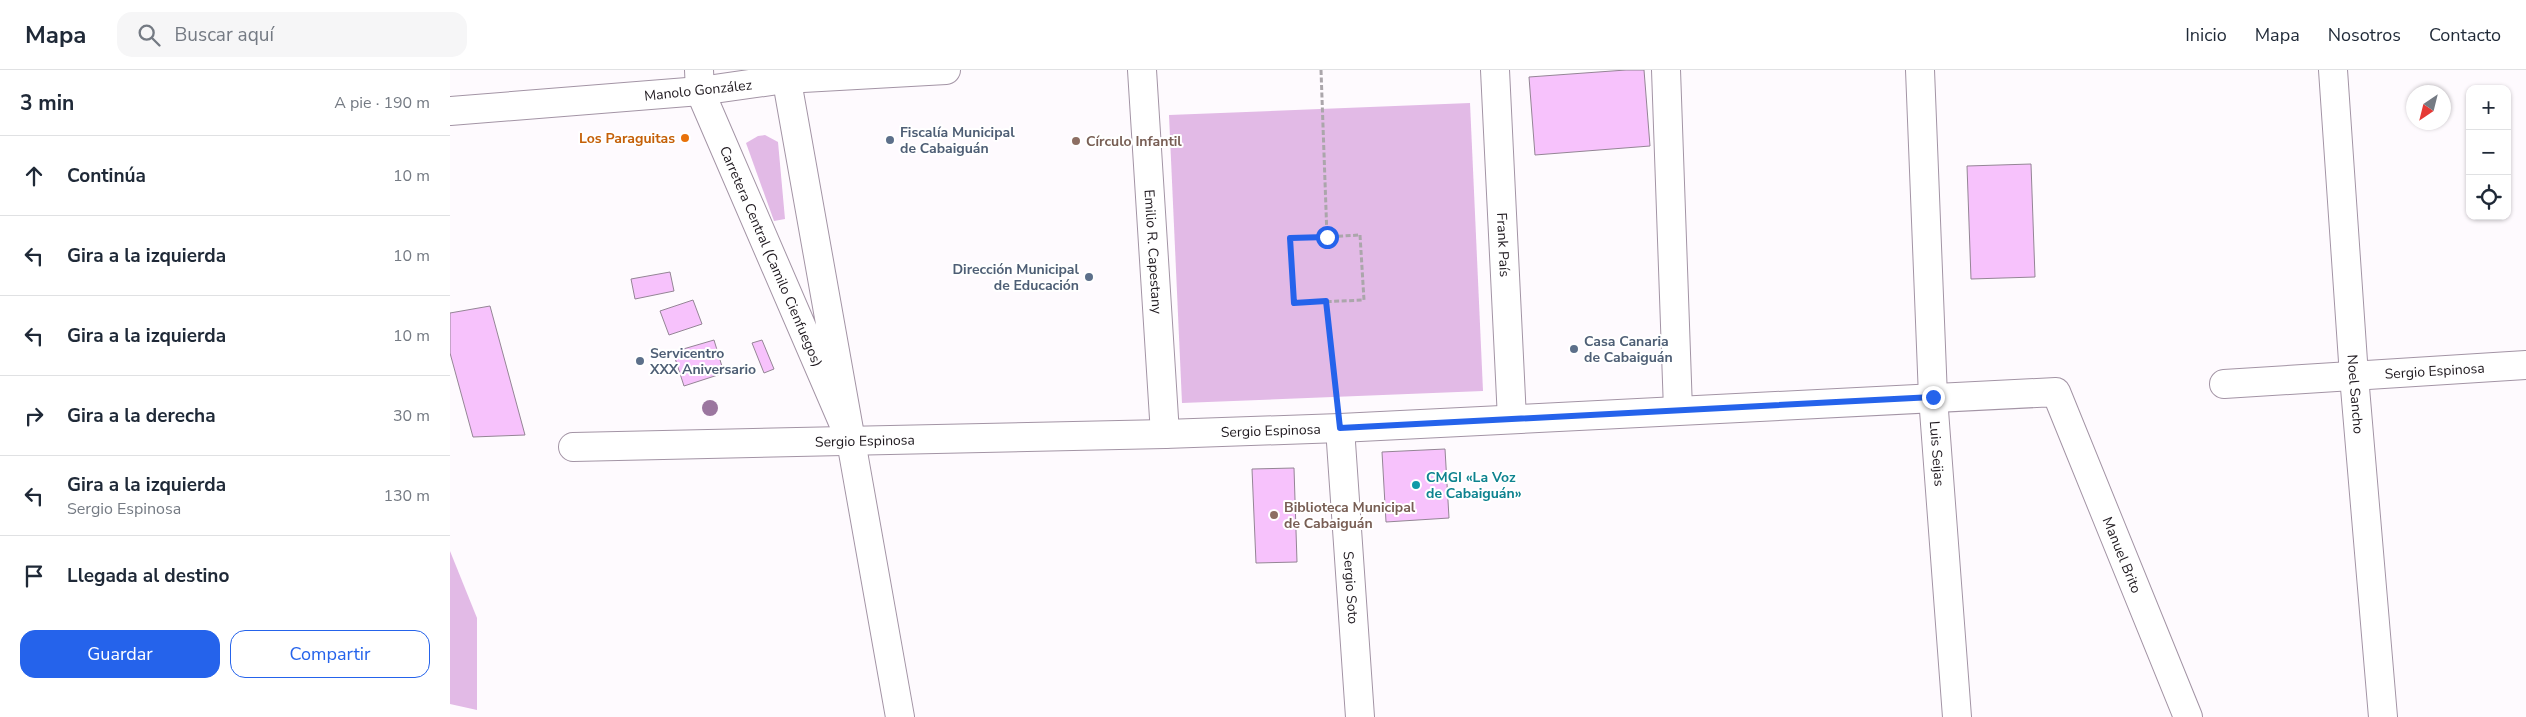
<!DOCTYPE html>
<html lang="es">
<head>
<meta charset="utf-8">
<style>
	body { margin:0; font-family:"Nunito Sans",sans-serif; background:#f6f6f7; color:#1f2937 }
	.controls { position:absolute; right:15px; top:15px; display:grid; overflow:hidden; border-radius:10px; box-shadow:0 1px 4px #0004 }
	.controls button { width:45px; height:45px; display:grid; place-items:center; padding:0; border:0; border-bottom:1px solid #e0e1e3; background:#fff; color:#1f2937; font:25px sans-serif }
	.compass { position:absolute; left:1956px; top:15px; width:45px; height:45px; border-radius:50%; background:#fff; box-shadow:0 1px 4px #0004; rotate:215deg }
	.stop { position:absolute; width:15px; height:15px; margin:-11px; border:4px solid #2563eb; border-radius:50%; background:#fff }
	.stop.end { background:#2563eb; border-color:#fff; box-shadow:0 1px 5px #0008 }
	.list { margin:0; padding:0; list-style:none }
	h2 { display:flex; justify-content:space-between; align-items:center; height:65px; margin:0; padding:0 20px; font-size:21px }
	h2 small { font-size:16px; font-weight:400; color:#747a83 }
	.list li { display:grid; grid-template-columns:32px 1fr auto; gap:15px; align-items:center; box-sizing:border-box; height:80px; padding:0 20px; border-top:1px solid #e0e1e3 }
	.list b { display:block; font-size:19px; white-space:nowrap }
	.list p { margin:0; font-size:16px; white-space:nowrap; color:#747a83 }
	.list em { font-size:16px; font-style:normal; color:#747a83 }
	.actions { display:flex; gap:10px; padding:15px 20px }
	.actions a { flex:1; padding:11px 0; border:1px solid #2563eb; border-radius:15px; text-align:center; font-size:18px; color:#2563eb }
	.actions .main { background:#2563eb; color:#fff }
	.icon { flex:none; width:28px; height:28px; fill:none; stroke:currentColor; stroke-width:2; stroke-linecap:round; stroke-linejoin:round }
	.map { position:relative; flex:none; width:2076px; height:647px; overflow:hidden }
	header { display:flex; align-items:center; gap:30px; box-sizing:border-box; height:70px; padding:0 25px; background:#fff; border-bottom:1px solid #e0e1e3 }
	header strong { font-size:24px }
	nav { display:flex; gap:28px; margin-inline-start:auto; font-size:18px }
	.search { width:350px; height:45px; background:#f6f6f7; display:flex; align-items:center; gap:12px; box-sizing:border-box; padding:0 18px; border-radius:15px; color:#747a83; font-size:19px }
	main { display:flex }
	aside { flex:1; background:#fff }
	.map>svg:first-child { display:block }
</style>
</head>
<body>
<header>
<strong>Mapa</strong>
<div class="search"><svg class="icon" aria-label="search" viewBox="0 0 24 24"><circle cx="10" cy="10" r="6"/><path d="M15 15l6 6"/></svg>Buscar aquí</div>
<nav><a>Inicio</a><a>Mapa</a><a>Nosotros</a><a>Contacto</a></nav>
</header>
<main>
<aside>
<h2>3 min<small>A pie · 190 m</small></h2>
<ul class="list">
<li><svg class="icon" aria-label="ahead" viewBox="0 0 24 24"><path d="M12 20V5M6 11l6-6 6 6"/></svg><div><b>Continúa</b></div><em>10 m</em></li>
<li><svg class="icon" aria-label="left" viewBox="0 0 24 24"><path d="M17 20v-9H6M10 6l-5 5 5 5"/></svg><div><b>Gira a la izquierda</b></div><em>10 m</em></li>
<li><svg class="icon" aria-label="left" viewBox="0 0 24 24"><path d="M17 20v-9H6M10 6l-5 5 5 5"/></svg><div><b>Gira a la izquierda</b></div><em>10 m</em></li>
<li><svg class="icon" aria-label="right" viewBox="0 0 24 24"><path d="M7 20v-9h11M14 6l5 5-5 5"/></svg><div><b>Gira a la derecha</b></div><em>30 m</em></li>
<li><svg class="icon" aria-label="left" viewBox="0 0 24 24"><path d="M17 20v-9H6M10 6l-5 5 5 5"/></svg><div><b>Gira a la izquierda</b><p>Sergio Espinosa</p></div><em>130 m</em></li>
<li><svg class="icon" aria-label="arrive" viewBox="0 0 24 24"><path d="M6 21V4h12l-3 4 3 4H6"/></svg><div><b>Llegada al destino</b></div></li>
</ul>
<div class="actions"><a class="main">Guardar</a><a>Compartir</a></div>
</aside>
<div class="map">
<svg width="2076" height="647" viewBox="0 0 2076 647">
	<rect width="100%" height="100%" fill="#fefafe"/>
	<g fill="#e2bae6">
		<path d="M 1020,33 L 1033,321 L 732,333 L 719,45 Z"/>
		<path d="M 315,65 L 328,72 L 335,149 L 324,151 L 296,73 L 308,66 Z"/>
		<path d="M 0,481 L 27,548 L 27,640 L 0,634 Z"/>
	</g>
	<g fill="#f7c2fc" stroke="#948595">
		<path d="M 1176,0 L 1194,0 L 1200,76 L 1085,85 L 1079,7 Z"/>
		<path d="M 1581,94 L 1585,207 L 1521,209 L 1517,96 Z"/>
		<path d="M 220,202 L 224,221 L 185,229 L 181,209 Z"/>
		<path d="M 243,230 L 252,254 L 219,265 L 210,241 Z"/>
		<path d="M 40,236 L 75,365 L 23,367 L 0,283 L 0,243 Z"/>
		<path d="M 264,270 L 274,303 L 234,316 L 223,282 Z"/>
		<path d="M 312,270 L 324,299 L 314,303 L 302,273 Z"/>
		<path d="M 995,379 L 999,448 L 936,452 L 932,382 Z"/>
		<path d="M 844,398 L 847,492 L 806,493 L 802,399 Z"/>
	</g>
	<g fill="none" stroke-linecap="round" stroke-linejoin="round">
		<defs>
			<g id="street">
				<path id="s1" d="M 692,0 L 715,364"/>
				<path id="s2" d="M 1045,0 L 1062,349"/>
				<path d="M 1216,0 L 1228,340"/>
				<path id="s3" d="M 1470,0 L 1483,327 L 1507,647"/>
				<path id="s4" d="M 1883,0 L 1904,306 L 1933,647"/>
				<path d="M 0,41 L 250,21"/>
				<path id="s5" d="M 1774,314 L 2076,295"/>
				<path id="s6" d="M 890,358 L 910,647"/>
				<path id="s7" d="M 123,377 L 715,364 L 890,358 L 1606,322 L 1738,647"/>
			</g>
			<path id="secondary" d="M 250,21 L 335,9 L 496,0"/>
			<g id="primary">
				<path id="s8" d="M 249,0 L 250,21 L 401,371 L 335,0"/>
				<path d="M 401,371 L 450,647"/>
			</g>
		</defs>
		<use href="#street" stroke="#a394a5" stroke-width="30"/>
		<use href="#secondary" stroke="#a394a5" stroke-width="30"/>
		<use href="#primary" stroke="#a394a5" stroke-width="30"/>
		<g stroke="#aba6ab" stroke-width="3" stroke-dasharray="5 2.5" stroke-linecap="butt">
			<path d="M 871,0 L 877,167"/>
			<path d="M 910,165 L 914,230 L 844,233 L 840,169 Z"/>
			<path d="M 876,231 L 887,330"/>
		</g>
		<use href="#street" stroke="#fff" stroke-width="28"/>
		<use href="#secondary" stroke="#fff" stroke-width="28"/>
		<use href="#primary" stroke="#fff" stroke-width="28"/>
	</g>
	<circle fill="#9b769f" cx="260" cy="338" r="8"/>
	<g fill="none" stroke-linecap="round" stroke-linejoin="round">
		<path stroke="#2563eb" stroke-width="6" d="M 877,167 L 840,168 L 844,233 L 876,231 L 890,358 L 1483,327"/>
	</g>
	<circle fill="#e8710a" stroke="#fff" stroke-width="2" cx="235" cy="68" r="5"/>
	<g fill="#5c6f8a" stroke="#fff" stroke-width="2">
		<circle cx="440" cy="70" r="5"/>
		<circle cx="639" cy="207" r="5"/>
		<circle cx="1124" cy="279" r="5"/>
		<circle cx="190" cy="291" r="5"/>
	</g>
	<g fill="#8d6e63" stroke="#fff" stroke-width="2">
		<circle cx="626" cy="71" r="5"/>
		<circle cx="824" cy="445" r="5"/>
	</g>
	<circle fill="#0f9aa8" stroke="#fff" stroke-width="2" cx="966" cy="415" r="5"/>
	<g text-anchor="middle" stroke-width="4" stroke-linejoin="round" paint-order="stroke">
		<g font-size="14" fill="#1e181e" stroke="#fff">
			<text transform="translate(248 20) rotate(-6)" y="5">Manolo González</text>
			<text dy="5" stroke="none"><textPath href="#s2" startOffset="175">Frank País</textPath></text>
			<text dy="5" stroke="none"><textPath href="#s1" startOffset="182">Emilio R. Capestany</textPath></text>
			<text dy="5" stroke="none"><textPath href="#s8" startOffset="201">Carretera Central (Camilo Cienfuegos)</textPath></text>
			<text dy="5" stroke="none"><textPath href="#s5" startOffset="211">Sergio Espinosa</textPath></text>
			<text dy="5" stroke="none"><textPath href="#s4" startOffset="325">Noel Sancho</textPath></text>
			<text dy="5" stroke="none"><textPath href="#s7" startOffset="698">Sergio Espinosa</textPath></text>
			<text dy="5" stroke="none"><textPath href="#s7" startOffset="292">Sergio Espinosa</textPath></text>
			<text dy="5" stroke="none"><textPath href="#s3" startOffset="384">Luis Seijas</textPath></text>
			<text dy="5" stroke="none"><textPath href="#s7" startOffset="1660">Manuel Brito</textPath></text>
			<text dy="5" stroke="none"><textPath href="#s6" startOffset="160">Sergio Soto</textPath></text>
		</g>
		<g font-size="14" font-weight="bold" fill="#4e5e75" stroke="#fff" text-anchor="start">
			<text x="450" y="67">Fiscalía Municipal<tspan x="450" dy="16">de Cabaiguán</tspan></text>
			<text x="629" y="204" text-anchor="end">Dirección Municipal<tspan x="629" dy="16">de Educación</tspan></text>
			<text x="1134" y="276">Casa Canaria<tspan x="1134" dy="16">de Cabaiguán</tspan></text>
			<text x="200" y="288">Servicentro<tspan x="200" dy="16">XXX Aniversario</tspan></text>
		</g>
		<g font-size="14" font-weight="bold" fill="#c56008" stroke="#fff" text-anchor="end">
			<text x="225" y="73">Los Paraguitas</text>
		</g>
		<g font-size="14" font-weight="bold" fill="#785e54" stroke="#fff" text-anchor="start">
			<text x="636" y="76">Círculo Infantil</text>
			<text x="834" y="442">Biblioteca Municipal<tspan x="834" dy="16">de Cabaiguán</tspan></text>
		</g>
		<g font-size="14" font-weight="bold" fill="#0d838f" stroke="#fff" text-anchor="start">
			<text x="976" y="412">CMGI «La Voz<tspan x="976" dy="16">de Cabaiguán»</tspan></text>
		</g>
	</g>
</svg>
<div class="controls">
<button>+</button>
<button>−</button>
<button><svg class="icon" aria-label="locate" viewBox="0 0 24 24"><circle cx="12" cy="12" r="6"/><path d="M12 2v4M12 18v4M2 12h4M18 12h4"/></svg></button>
</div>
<svg class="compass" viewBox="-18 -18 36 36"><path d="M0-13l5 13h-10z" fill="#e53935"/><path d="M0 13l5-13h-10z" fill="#747a83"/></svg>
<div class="stop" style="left:877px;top:167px"></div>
<div class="stop end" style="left:1483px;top:327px"></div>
</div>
</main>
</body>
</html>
